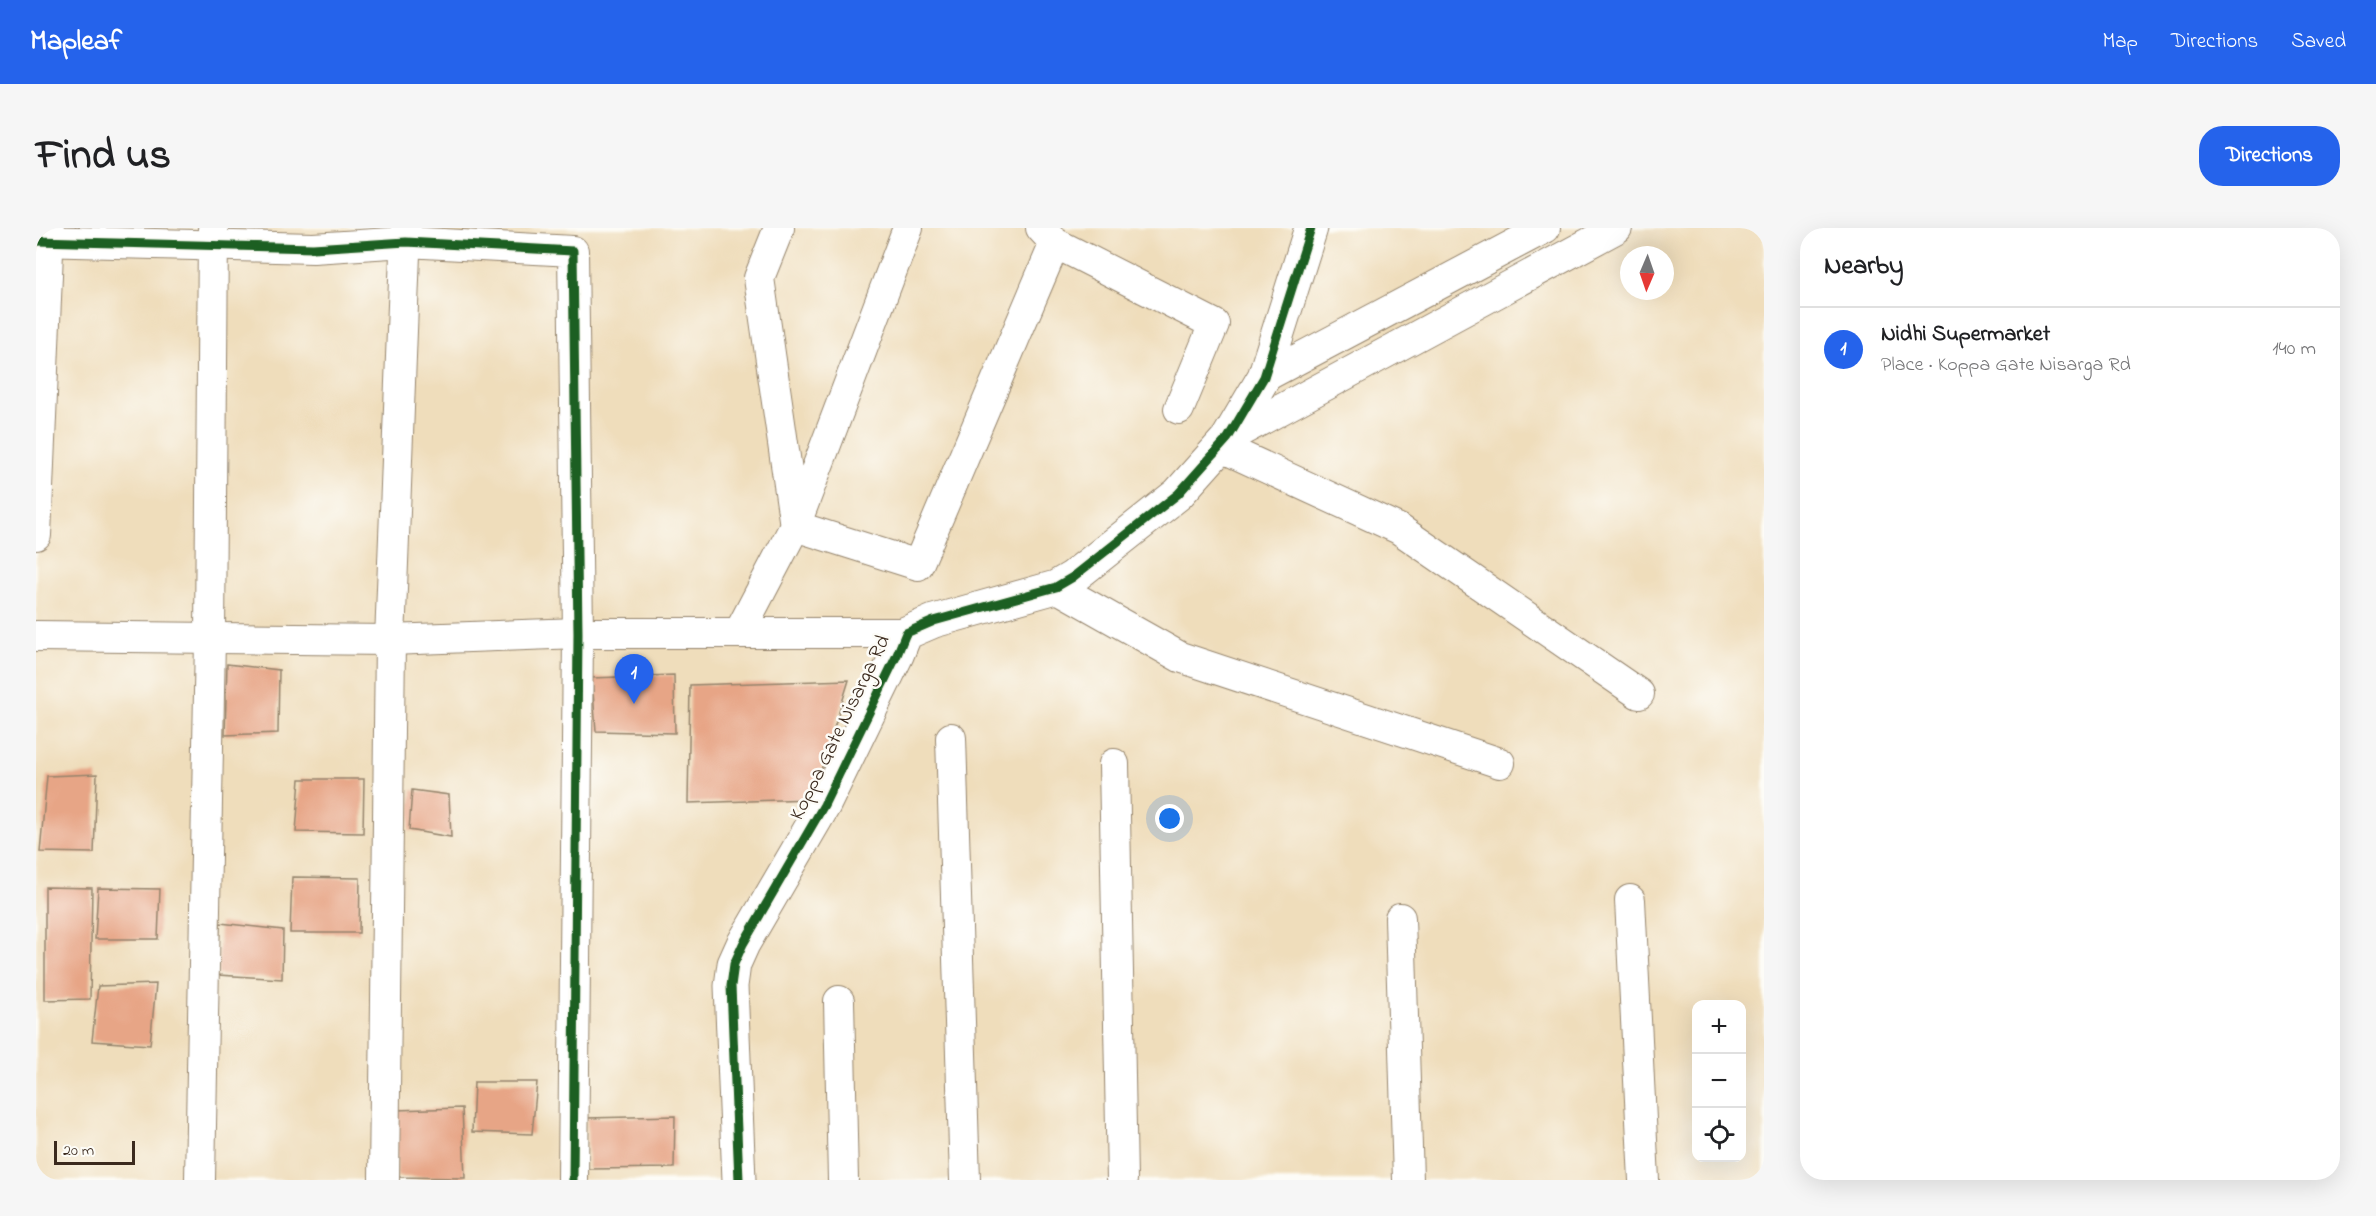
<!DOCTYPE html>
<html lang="en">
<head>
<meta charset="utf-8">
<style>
	body { margin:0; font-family:"Indie Flower",sans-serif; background:#f6f6f6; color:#202124 }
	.controls { position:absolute; right:18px; bottom:18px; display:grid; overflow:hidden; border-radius:12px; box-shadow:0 6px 24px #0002 }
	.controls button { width:54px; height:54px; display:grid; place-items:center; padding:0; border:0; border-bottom:2px solid #e0e0e0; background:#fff; color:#202124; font:30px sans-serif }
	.compass { position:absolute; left:1584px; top:18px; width:54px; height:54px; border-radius:50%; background:#fff; box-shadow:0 6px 24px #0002; rotate:182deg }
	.scale { position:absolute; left:18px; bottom:15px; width:81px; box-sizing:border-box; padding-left:6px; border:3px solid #3b2a1e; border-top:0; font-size:16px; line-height:21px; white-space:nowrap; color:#3b2a1e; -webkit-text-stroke:4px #fdfcf7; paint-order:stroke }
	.you { position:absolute; left:1134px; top:591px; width:21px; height:21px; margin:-15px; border:4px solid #fff; border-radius:50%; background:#1a73e8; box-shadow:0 0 0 9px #1a73e833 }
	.badge { display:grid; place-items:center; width:39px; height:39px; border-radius:50%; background:#2563eb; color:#fff; font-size:20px; font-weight:700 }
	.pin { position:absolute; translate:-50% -50px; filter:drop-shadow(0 2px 3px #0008) }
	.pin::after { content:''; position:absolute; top:32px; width:21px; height:18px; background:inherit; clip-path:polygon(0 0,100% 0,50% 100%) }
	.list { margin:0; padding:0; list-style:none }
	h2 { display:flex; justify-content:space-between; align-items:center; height:78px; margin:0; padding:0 24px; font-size:26px }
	h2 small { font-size:20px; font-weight:400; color:#757577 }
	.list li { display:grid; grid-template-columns:39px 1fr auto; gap:18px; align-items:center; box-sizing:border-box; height:84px; padding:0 24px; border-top:2px solid #e0e0e0 }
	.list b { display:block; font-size:22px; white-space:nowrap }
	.list p { margin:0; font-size:20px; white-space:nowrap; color:#757577 }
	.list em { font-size:20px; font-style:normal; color:#757577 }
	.icon { flex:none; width:33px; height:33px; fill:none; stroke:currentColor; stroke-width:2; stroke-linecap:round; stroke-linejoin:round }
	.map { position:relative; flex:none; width:1728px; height:952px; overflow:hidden; border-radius:24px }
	header { display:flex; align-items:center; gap:36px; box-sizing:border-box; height:84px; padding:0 30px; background:#2563eb; color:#fff }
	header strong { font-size:28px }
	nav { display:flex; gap:33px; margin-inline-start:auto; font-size:21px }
	.intro { display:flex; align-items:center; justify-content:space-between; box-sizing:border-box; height:144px; padding:0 36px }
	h1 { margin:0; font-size:42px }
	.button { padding:15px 27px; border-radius:24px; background:#2563eb; color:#fff; font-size:21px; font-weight:700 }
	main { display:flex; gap:36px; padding:0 36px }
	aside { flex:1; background:#fff; border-radius:24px; box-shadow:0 6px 24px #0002 }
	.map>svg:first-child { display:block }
</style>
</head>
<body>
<header>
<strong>Mapleaf</strong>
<nav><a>Map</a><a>Directions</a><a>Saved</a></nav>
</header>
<div class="intro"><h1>Find us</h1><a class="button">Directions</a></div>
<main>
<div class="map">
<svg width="1728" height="952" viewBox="0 0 1728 952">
	<rect width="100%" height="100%" fill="#fdfcf7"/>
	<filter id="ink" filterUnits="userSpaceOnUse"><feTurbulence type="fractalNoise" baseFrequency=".0167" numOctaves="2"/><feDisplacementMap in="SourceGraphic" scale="12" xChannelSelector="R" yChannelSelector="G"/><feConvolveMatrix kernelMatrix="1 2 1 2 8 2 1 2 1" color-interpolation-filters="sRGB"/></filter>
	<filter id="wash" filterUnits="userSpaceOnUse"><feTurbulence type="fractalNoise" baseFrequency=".008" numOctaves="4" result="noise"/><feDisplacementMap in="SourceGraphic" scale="24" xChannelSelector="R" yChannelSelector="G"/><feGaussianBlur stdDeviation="1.35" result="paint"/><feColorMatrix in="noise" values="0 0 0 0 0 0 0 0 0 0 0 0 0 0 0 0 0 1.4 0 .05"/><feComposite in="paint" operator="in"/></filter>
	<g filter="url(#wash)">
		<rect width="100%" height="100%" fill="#efddbb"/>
		<g id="blocks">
			<g fill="#e7a586">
				<path d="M 191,436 L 243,442 L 242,505 L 189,507 Z"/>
				<path d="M 638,447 L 639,505 L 560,503 L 556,450 Z"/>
				<path d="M 813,452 L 776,571 L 652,575 L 654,457 Z"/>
				<path d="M 61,546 L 58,625 L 4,624 L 11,548 Z"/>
				<path d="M 264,551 L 328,551 L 327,605 L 260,604 Z"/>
				<path d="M 376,562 L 413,567 L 415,609 L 373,602 Z"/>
				<path d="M 256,649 L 324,650 L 323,705 L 254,705 Z"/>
				<path d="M 9,659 L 56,660 L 54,771 L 9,772 Z"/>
				<path d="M 62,660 L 124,661 L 122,711 L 59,711 Z"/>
				<path d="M 184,695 L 247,702 L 246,751 L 182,747 Z"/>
				<path d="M 120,756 L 114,817 L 56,813 L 62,758 Z"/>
				<path d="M 438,854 L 501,854 L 496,906 L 436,904 Z"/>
				<path d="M 426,880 L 429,950 L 361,949 L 359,882 Z"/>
				<path d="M 639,888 L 638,940 L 552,941 L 551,890 Z"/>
			</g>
		</g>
	</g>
	<g filter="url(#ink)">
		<use href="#blocks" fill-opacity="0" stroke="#95846c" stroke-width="1.5"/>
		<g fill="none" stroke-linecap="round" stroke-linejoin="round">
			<defs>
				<g id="minor">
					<path d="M 743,0 L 723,50 L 759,298 L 882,337 L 1019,15"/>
					<path d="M 1005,0 L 1019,15 L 1178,96 L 1143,181"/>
					<path d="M 0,13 L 277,20 L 370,14 L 537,23 L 542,405 L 537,952"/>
					<path d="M 1228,149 L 1509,0"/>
					<path d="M 1192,210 L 1581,0"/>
					<path d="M 1185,219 L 1363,301 L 1603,466"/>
					<path d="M 0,307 L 13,0"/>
					<path d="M 1020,359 L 1144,429 L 1464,535"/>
					<path d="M 703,405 L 759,298 L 872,0"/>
					<path d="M 0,408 L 354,412 L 542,405 L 870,405"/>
					<path d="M 915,510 L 929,952"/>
					<path d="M 1078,536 L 1086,952"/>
					<path d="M 1594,672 L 1608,952"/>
					<path d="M 1364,690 L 1372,952"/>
					<path d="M 803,773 L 807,952"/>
					<path d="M 164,952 L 174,410 L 177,1"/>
					<path d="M 348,952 L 354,412 L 370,0"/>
				</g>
				<path id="tertiary" d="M 703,952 L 695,758 L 698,736 L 707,716 L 788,577 L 861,427 L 870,405 L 898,393 L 1020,359 L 1037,349 L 1142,266 L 1192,210 L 1228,149 L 1275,0"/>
			</defs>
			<use href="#minor" stroke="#95846c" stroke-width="32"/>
			<use href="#tertiary" stroke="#95846c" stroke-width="35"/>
			<use href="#minor" stroke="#fff" stroke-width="30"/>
			<use href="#tertiary" stroke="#fff" stroke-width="33"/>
			<defs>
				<g id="cycleway">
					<path d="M 0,13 L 277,20 L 370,14 L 537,23 L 542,405 L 537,952"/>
					<path d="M 703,952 L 695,758 L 698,736 L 707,716 L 788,577 L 861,427 L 870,405 L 898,393 L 1020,359 L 1037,349 L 1142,266 L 1192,210 L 1228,149 L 1275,0"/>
				</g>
			</defs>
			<use href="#cycleway" stroke="#fdfcf7" stroke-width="13"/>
			<use href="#cycleway" stroke="#1b5e20" stroke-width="9"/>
		</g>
	</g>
	<g text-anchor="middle" stroke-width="5" stroke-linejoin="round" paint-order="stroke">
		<g font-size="21" fill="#3b2a1e" stroke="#fdfcf7">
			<text transform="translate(803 499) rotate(-64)" y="7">Koppa Gate Nisarga Rd</text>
		</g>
	</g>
</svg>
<div class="controls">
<button>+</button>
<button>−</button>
<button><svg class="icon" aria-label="locate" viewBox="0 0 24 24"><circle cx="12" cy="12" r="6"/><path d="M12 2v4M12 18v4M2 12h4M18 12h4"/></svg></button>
</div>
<svg class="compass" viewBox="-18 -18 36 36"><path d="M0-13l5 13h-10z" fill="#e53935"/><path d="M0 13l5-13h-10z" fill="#757577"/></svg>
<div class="scale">20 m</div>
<div class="you"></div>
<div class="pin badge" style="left:598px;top:476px">1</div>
</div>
<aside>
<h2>Nearby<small></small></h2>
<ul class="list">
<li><span class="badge">1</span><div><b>Nidhi Supermarket</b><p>Place · Koppa Gate Nisarga Rd</p></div><em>140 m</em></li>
</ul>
</aside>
</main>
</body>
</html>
